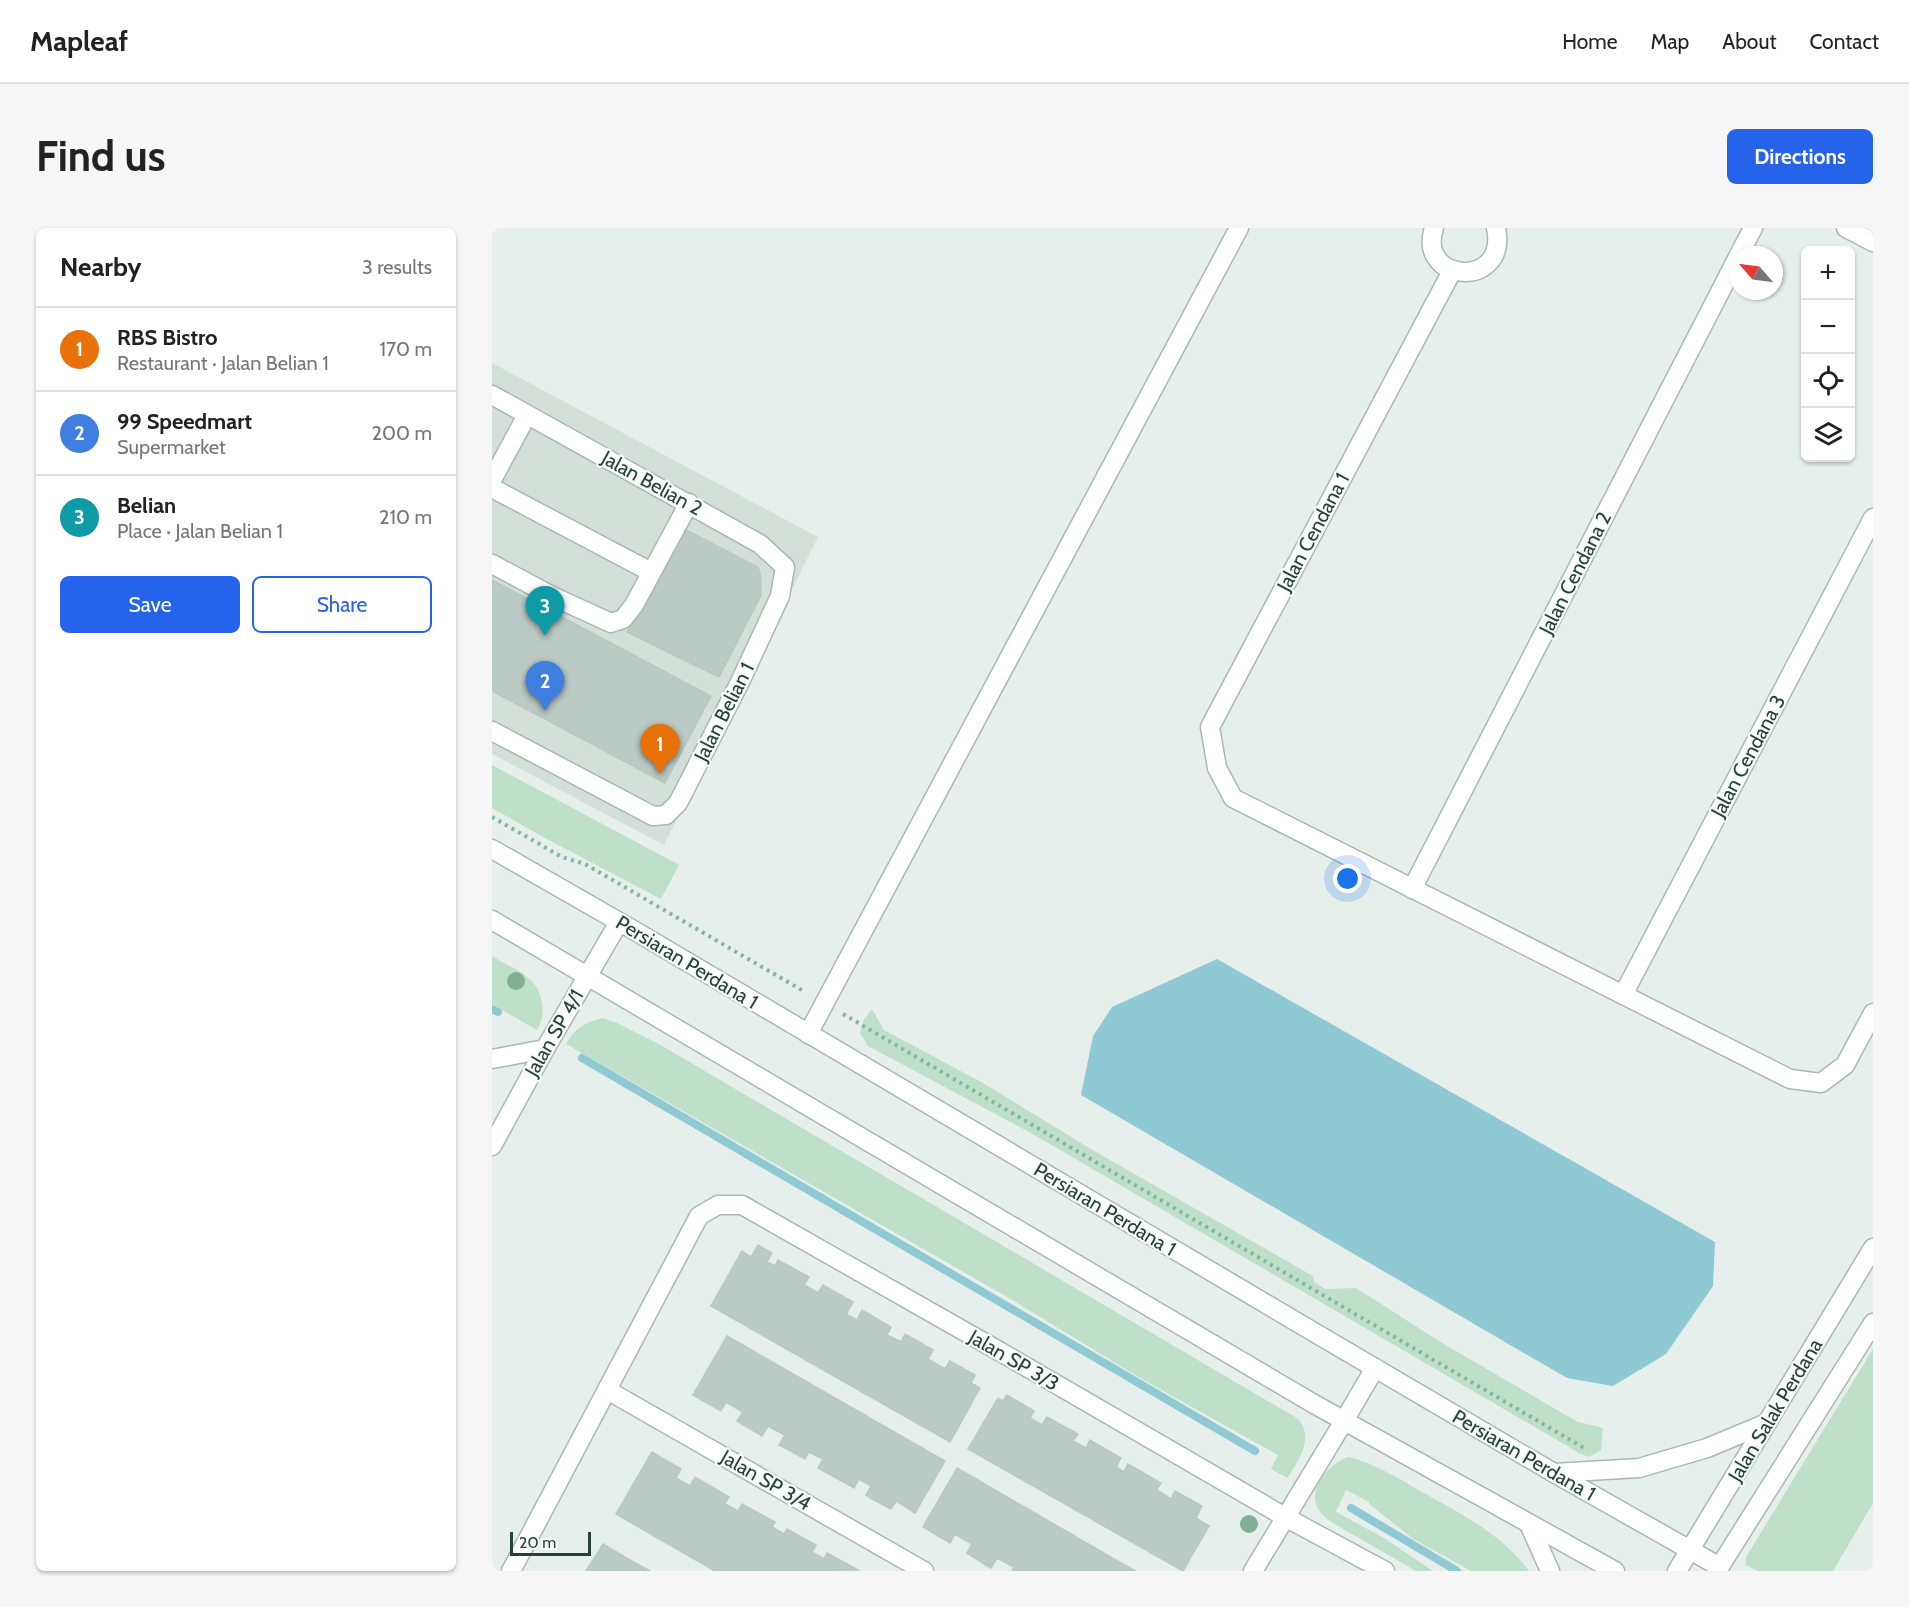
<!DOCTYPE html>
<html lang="en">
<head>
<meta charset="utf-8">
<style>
	body { margin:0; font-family:Cabin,sans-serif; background:#f6f6f6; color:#222 }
	.controls { position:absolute; right:18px; top:18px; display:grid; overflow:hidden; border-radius:9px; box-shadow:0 2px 4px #0004 }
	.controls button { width:54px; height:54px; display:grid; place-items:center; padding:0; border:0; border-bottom:2px solid #e0e0e0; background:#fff; color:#222; font:30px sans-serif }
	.compass { position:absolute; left:1237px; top:18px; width:54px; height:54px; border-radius:50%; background:#fff; box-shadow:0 2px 4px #0004; rotate:298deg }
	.scale { position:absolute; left:18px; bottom:15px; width:81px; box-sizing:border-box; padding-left:6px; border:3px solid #24423a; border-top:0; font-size:16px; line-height:21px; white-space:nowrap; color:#24423a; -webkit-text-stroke:4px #f7fbf9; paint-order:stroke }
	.you { position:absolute; left:856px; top:651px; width:21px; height:21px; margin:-15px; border:4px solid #fff; border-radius:50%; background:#1a73e8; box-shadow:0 0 0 9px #1a73e833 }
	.badge { display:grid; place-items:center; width:39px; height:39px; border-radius:50%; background:#2563eb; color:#fff; font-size:20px; font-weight:700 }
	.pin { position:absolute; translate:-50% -50px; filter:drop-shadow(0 2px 3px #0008) }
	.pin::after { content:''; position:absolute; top:32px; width:21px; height:18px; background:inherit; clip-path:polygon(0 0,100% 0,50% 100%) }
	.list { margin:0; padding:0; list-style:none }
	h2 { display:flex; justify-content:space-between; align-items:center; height:78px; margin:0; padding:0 24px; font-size:26px }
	h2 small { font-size:20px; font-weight:400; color:#767676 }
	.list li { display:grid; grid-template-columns:39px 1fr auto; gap:18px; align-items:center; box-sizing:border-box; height:84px; padding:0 24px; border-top:2px solid #e0e0e0 }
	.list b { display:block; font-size:22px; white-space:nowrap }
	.list p { margin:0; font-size:20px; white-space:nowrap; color:#767676 }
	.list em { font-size:20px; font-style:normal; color:#767676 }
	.actions { display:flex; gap:12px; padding:18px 24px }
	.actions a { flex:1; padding:14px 0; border:2px solid #2563eb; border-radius:9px; text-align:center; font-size:21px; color:#2563eb }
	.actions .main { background:#2563eb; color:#fff }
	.icon { flex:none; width:33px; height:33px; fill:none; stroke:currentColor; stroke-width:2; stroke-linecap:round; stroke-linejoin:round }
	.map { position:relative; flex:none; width:1381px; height:1343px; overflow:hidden; border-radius:9px }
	header { display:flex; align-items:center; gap:36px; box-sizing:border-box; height:84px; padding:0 30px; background:#fff; border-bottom:2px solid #e0e0e0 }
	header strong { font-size:28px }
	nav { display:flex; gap:33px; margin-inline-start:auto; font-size:21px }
	.intro { display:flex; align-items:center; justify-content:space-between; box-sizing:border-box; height:144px; padding:0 36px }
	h1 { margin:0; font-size:42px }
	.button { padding:15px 27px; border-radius:9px; background:#2563eb; color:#fff; font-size:21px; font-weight:700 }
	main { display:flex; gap:36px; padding:0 36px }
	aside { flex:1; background:#fff; border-radius:9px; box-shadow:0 2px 4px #0004 }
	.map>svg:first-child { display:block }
</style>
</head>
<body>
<header>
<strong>Mapleaf</strong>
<nav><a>Home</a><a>Map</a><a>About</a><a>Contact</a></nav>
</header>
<div class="intro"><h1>Find us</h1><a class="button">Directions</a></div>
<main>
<aside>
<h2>Nearby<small>3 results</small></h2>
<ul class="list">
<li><span class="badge" style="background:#e8710a">1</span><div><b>RBS Bistro</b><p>Restaurant · Jalan Belian 1</p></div><em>170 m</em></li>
<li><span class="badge" style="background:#3f7fe0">2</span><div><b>99 Speedmart</b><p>Supermarket</p></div><em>200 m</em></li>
<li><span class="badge" style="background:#0f9aa8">3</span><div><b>Belian</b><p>Place · Jalan Belian 1</p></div><em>210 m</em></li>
</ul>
<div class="actions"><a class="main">Save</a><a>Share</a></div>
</aside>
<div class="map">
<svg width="1381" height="1343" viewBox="0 0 1381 1343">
	<rect width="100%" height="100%" fill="#e6efeb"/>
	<path fill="#d4dfda" d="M 0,135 L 326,309 L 172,617 L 0,526 Z"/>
	<g fill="#bfe0c8">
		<path d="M 0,537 L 187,637 L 169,671 L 51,609 L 0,580 Z"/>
		<path d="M 0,728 C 22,742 46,747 50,775 C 51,787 51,791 45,802 L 0,776 Z"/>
		<path d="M 380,781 L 392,802 L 491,855 L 604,924 L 821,1048 L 822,1054 L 833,1061 L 864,1060 L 955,1118 L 1086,1194 L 1111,1200 L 1109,1222 L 1097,1229 L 1089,1226 L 539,905 L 376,818 L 368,805 L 372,791 Z"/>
		<path d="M 111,790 L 125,795 L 165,815 L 793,1183 C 797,1185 802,1188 806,1191 C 823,1209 806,1234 795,1250 L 779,1241 L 786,1227 L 648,1150 L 517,1070 L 74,816 C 83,800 94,794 111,790 Z"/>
		<path d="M 1381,1121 L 1381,1275 L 1341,1343 L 1266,1343 L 1254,1337 L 1254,1329 Z"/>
		<path d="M 857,1229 C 882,1235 906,1250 928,1263 C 968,1285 1010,1306 1037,1343 L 979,1343 L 923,1312 L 877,1276 L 877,1274 L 854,1262 L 844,1284 L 892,1310 L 941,1343 L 924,1343 L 839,1294 C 833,1289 826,1284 824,1276 C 818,1258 840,1233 857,1229 Z"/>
	</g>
	<path fill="#8ec9d4" d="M 725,731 L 1223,1014 L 1221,1058 L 1174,1126 L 1121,1158 L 1075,1150 L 589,867 L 601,808 L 620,779 Z"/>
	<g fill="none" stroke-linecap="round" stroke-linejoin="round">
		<g stroke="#8ec9d4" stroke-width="8">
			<path d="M 0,781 L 6,784"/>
			<path d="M 90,830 L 763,1223"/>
			<path d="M 859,1280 L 965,1343"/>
		</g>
	</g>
	<g fill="#bbcac4" stroke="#b8c9c2" stroke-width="1.5">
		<path d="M 194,302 L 266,339 L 269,350 L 269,367 L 227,449 L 135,404 Z"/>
		<path d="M 0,352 L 219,468 L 173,555 L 0,463 Z"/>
		<path d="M 266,1017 L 280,1025 L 275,1034 L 283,1038 L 286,1032 L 317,1049 L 312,1057 L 326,1065 L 331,1057 L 361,1074 L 354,1086 L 365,1092 L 370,1082 L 399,1099 L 395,1107 L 409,1114 L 413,1106 L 441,1122 L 436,1131 L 453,1141 L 458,1133 L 483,1147 L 479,1155 L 488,1160 L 458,1214 L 219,1078 L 250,1023 L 259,1029 Z"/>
		<path d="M 235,1108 L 453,1233 L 423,1285 L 404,1273 L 399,1281 L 380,1271 L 374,1267 L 379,1258 L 367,1251 L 362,1260 L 326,1240 L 331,1231 L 317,1224 L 313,1231 L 295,1221 L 287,1217 L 293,1207 L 276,1198 L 270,1208 L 245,1193 L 251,1184 L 234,1174 L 229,1183 L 201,1167 Z"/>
		<path d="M 515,1167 L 542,1183 L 538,1190 L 550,1197 L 555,1189 L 586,1206 L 581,1213 L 594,1220 L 598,1212 L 629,1230 L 624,1239 L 632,1244 L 636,1236 L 669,1255 L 665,1262 L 679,1271 L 683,1263 L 710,1278 L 704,1290 L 717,1298 L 691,1343 L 476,1221 L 506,1170 L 511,1173 Z"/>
		<path d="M 160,1224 L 189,1241 L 184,1250 L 198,1258 L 203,1249 L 237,1269 L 233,1276 L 246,1283 L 250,1276 L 283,1294 L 280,1299 L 292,1306 L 295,1301 L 324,1317 L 320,1324 L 332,1331 L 335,1325 L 366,1342 L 223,1343 L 124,1286 Z"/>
		<path d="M 465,1240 L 643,1343 L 520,1343 L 522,1339 L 505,1330 L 499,1340 L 494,1337 L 475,1325 L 480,1316 L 463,1306 L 458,1315 L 431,1299 Z"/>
		<path d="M 111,1316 L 136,1331 L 158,1343 L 94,1343 Z"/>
	</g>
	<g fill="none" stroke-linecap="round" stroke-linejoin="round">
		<defs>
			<g id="minor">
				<path d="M 942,0 C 924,55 1017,62 1004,0"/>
				<path d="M 1354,0 L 1381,14"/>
				<path d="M 1247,27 L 1261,0"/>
				<path d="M 960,43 L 718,499 L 725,540 L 741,570 L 1298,851 L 1329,855 L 1353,837 L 1381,785"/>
				<path d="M 0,167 L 268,316 L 293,339 L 288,368 L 248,454 L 186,575 L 174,587 L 161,588 L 0,503"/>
				<path d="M 0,252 L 35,187"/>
				<path d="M 0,260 L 159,344"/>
				<path d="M 0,336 L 60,368 L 119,395 L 131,391 L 142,377 L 197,275"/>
				<path d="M 0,621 L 138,700 L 825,1106 L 1062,1245 L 1228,1339"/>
				<path d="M 920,661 L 1246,29"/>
				<path d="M 0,692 L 822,1176 L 1123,1343"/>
				<path d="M 1131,767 L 1381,290"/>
				<path d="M 316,806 L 747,0"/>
				<path d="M 0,831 L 53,821"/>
				<path d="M 0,918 L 53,821 L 127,694"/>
				<path d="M 115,1162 L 432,1343"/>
				<path d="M 1062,1245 L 1147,1240 L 1215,1220 L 1275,1195"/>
				<path d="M 1037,1296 L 1058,1343"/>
				<path d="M 19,1343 L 207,988 L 226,977 L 250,977 L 507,1123 L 793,1289 L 893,1343"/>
				<path d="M 761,1343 L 852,1193 L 883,1140"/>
				<path d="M 1185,1343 L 1381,1020"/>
				<path d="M 1225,1343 L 1381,1095"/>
			</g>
		</defs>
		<use href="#minor" stroke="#a8b8b2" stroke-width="21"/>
		<g stroke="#86b3a5" stroke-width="4" stroke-dasharray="3 4.5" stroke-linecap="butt">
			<path d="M 0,589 L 70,629 L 93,636 L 313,764"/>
			<path d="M 351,786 L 1092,1220"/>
		</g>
		<use href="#minor" stroke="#fff" stroke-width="18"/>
	</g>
	<g fill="#80af93">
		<circle cx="24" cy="753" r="9"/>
		<circle cx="757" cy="1296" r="9"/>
	</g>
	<g text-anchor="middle" stroke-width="4.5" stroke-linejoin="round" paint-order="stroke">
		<g font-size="20" fill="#24423a" stroke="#f7fbf9">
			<text transform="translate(160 255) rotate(29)" y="7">Jalan Belian 2</text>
			<text transform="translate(821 304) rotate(-62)" y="7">Jalan Cendana 1</text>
			<text transform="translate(1083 345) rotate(-63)" y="7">Jalan Cendana 2</text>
			<text transform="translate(232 484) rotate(-63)" y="7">Jalan Belian 1</text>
			<text transform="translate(1256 528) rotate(-62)" y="7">Jalan Cendana 3</text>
			<text transform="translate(195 734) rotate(31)" y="7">Persiaran Perdana 1</text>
			<text transform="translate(62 805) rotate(-60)" y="7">Jalan SP 4/1</text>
			<text transform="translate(613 981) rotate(31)" y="7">Persiaran Perdana 1</text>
			<text transform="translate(522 1132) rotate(30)" y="7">Jalan SP 3/3</text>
			<text transform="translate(1283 1182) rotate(-59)" y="7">Jalan Salak Perdana</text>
			<text transform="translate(1032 1227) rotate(30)" y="7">Persiaran Perdana 1</text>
			<text transform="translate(274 1252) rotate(30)" y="7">Jalan SP 3/4</text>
		</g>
	</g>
</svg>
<div class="controls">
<button>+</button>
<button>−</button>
<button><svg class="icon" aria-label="locate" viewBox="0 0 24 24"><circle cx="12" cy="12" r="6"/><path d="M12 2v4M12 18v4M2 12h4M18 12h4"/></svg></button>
<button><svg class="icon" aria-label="layers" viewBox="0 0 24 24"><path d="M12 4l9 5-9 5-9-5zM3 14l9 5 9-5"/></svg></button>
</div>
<svg class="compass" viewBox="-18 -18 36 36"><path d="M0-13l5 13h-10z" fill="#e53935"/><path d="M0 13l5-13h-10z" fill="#767676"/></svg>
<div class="scale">20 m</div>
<div class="you"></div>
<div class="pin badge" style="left:168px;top:546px;background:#e8710a">1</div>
<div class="pin badge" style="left:53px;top:483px;background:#3f7fe0">2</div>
<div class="pin badge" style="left:53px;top:408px;background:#0f9aa8">3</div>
</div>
</main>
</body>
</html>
